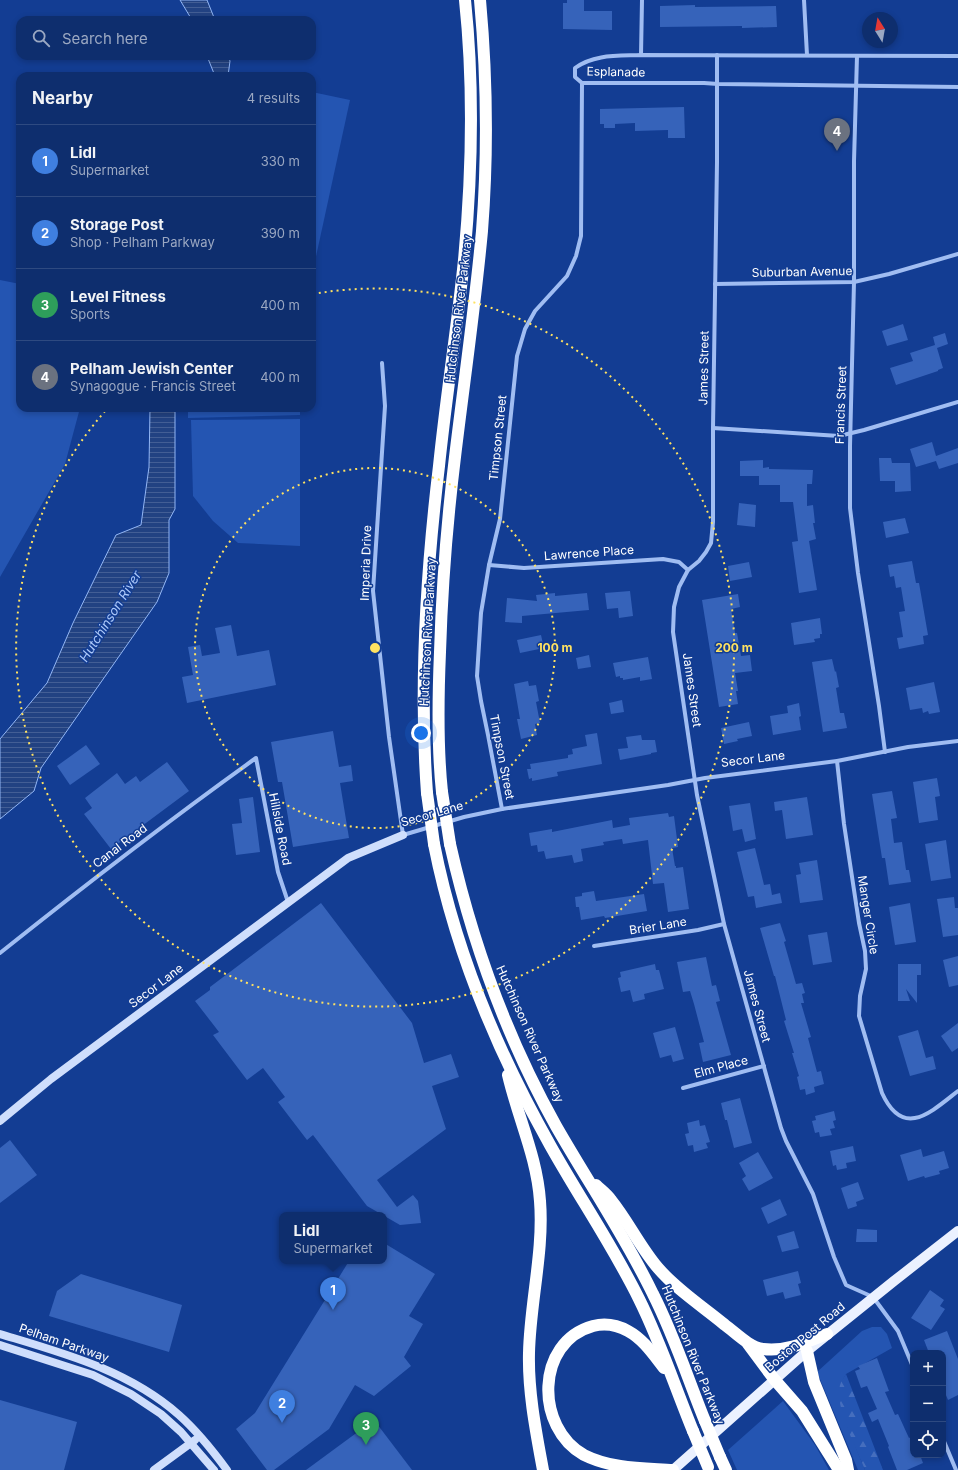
<!DOCTYPE html>
<html lang="en">
<head>
<meta charset="utf-8">
<style>
	body { margin:0; font-family:Inter,sans-serif; background:#173673; color:#f1f3f6 }
	.controls { position:absolute; right:12px; bottom:12px; display:grid; overflow:hidden; border-radius:8px; box-shadow:0 2px 6px #0003 }
	.controls button { width:36px; height:36px; display:grid; place-items:center; padding:0; border:0; border-bottom:1px solid #2e4a81; background:#0e2e6e; color:#f1f3f6; font:20px sans-serif }
	.compass { position:absolute; left:862px; top:12px; width:36px; height:36px; border-radius:50%; background:#0e2e6e; box-shadow:0 2px 6px #0003; rotate:349deg }
	.you { position:absolute; left:421px; top:733px; width:14px; height:14px; margin:-10px; border:3px solid #fff; border-radius:50%; background:#1a73e8; box-shadow:0 0 0 6px #1a73e833 }
	.badge { display:grid; place-items:center; width:26px; height:26px; border-radius:50%; background:#ffe261; color:#fff; font-size:13px; font-weight:700 }
	.pin { position:absolute; translate:-50% -33px; filter:drop-shadow(0 1px 2px #0008) }
	.pin::after { content:''; position:absolute; top:21px; width:14px; height:12px; background:inherit; clip-path:polygon(0 0,100% 0,50% 100%) }
	.popup { position:absolute; left:279px; top:1212px; width:108px; height:52px; box-sizing:border-box; display:grid; place-content:center; border-radius:8px; background:#0e2e6e; filter:drop-shadow(0 1px 3px #0005); font-size:13px; white-space:nowrap; color:#9ba8c2 }
	.popup b { font-size:15px; color:#f1f3f6 }
	.popup::after { content:''; position:absolute; left:50%; top:100%; margin-left:-8px; border:8px solid transparent; border-top-color:#0e2e6e }
	.list { margin:0; padding:0; list-style:none }
	h2 { display:flex; justify-content:space-between; align-items:center; height:52px; margin:0; padding:0 16px; font-size:17px }
	h2 small { font-size:13px; font-weight:400; color:#9ba8c2 }
	.list li { display:grid; grid-template-columns:26px 1fr auto; gap:12px; align-items:center; box-sizing:border-box; height:72px; padding:0 16px; border-top:1px solid #2e4a81 }
	.list b { display:block; font-size:15px; white-space:nowrap }
	.list p { margin:0; font-size:13px; white-space:nowrap; color:#9ba8c2 }
	.list em { font-size:13px; font-style:normal; color:#9ba8c2 }
	.icon { flex:none; width:22px; height:22px; fill:none; stroke:currentColor; stroke-width:2; stroke-linecap:round; stroke-linejoin:round }
	.map { position:relative; flex:none; width:958px; height:1470px; overflow:hidden }
	.search { position:absolute; background:#0e2e6e; box-shadow:0 2px 6px #0003; left:16px; top:16px; width:300px; height:44px; display:flex; align-items:center; gap:10px; box-sizing:border-box; padding:0 14px; border-radius:12px; color:#9ba8c2; font-size:15px }
	.panel { position:absolute; background:#0e2e6e; box-shadow:0 2px 6px #0003; left:16px; top:72px; width:300px; height:340px; border-radius:12px }
	.map>svg:first-child { display:block }
</style>
</head>
<body>
<div class="map">
<svg width="958" height="1470" viewBox="0 0 958 1470">
	<defs>
		<pattern id="forest-firs" width="22" height="20" patternUnits="userSpaceOnUse"><rect width="22" height="20" fill="#2455b2"/><path d="M5 1l3.5 6h-7zM16 11l3.5 6h-7z" fill="#456ebe"/></pattern>
		<pattern id="water-rules" width="6" height="5" patternUnits="userSpaceOnUse"><rect width="6" height="5" fill="#224282"/><path d="M0 2.5h6" fill="none" stroke="#435e95"/></pattern>
	</defs>
	<rect width="100%" height="100%" fill="#133d93"/>
	<g fill="#2455b2">
		<path d="M 312,92 L 350,100 L 312,275 Z"/>
		<path d="M 0,280 L 20,284 L 20,408 L 80,408 L 65,464 L 0,577 Z"/>
		<path d="M 188,408 L 300,408 L 300,415 L 188,418 Z"/>
		<path d="M 300,419 L 300,546 L 238,543 L 213,521 L 193,496 L 191,420 Z"/>
		<path d="M 872,1327 L 881,1327 L 887,1334 L 892,1348 L 846,1374 L 840,1385 L 848,1428 L 865,1470 L 858,1470 L 817,1372 L 862,1331 Z"/>
		<path d="M 783,1401 L 815,1445 L 829,1470 L 737,1470 L 728,1450 Z"/>
	</g>
	<path fill="url(#forest-firs)" d="M 846,1374 L 883,1470 L 865,1470 C 857,1449 834,1406 840,1385 C 841,1381 844,1377 846,1374 Z"/>
	<g fill="url(#water-rules)" stroke="#92b6f5">
		<path d="M 180,0 L 207,0 L 215,20 L 192,20 Z"/>
		<path d="M 207,56 L 228,56 L 230,61 L 228,76 L 215,76 Z"/>
		<path d="M 150,408 L 175,408 L 175,509 L 169,520 L 169,573 L 157,602 L 41,768 L 34,791 L 0,819 L 0,739 L 47,683 L 73,623 L 116,535 L 141,525 L 149,467 Z"/>
	</g>
	<g fill="#3663ba">
		<path d="M 567,0 L 584,0 L 584,11 L 612,11 L 612,30 L 563,29 L 563,3 L 567,3 Z"/>
		<path d="M 695,5 L 695,7 L 776,6 L 777,27 L 742,28 L 742,26 L 660,27 L 660,6 Z"/>
		<path d="M 684,107 L 685,138 L 668,138 L 668,130 L 635,131 L 635,123 L 615,124 L 615,128 L 604,128 L 604,124 L 600,124 L 600,109 Z"/>
		<path d="M 903,324 L 908,340 L 887,346 L 882,331 Z"/>
		<path d="M 945,333 L 948,344 L 937,348 L 943,368 L 938,370 L 938,371 L 896,385 L 890,368 L 913,361 L 910,353 L 935,345 L 933,337 Z"/>
		<path d="M 932,442 L 936,456 L 958,448 L 958,463 L 939,469 L 936,461 L 916,467 L 910,449 Z"/>
		<path d="M 879,458 L 891,458 L 892,463 L 910,463 L 911,491 L 895,492 L 895,481 L 880,481 Z"/>
		<path d="M 763,460 L 763,468 L 769,467 L 769,469 L 813,470 L 812,484 L 807,484 L 807,506 L 813,505 L 815,523 L 813,523 L 816,539 L 809,541 L 817,590 L 799,593 L 792,542 L 798,541 L 793,502 L 780,502 L 780,485 L 759,485 L 759,476 L 740,476 L 740,461 Z"/>
		<path d="M 739,503 L 756,505 L 755,527 L 737,525 Z"/>
		<path d="M 905,518 L 909,533 L 886,538 L 883,522 Z"/>
		<path d="M 912,561 L 916,583 L 919,583 L 928,635 L 923,636 L 924,644 L 899,649 L 897,638 L 903,637 L 899,612 L 905,611 L 901,587 L 896,588 L 894,576 L 890,577 L 888,565 Z"/>
		<path d="M 749,562 L 752,577 L 730,581 L 728,566 Z"/>
		<path d="M 630,591 L 633,616 L 619,618 L 618,608 L 607,609 L 605,593 Z"/>
		<path d="M 555,593 L 555,596 L 587,593 L 589,610 L 522,616 L 522,623 L 505,622 L 507,598 L 537,601 L 536,595 Z"/>
		<path d="M 738,594 L 740,607 L 731,609 L 735,633 L 737,633 L 741,656 L 750,655 L 752,671 L 735,673 L 738,691 L 736,691 L 738,704 L 719,707 L 702,600 Z"/>
		<path d="M 820,618 L 822,634 L 820,634 L 820,638 L 814,639 L 815,642 L 794,645 L 791,623 Z"/>
		<path d="M 231,625 L 237,656 L 269,650 L 276,685 L 187,703 L 182,677 L 193,675 L 188,647 L 200,645 L 202,656 L 220,653 L 215,628 Z"/>
		<path d="M 541,635 L 544,648 L 520,653 L 517,640 Z"/>
		<path d="M 589,655 L 591,667 L 578,669 L 576,658 Z"/>
		<path d="M 648,657 L 652,679 L 640,681 L 640,677 L 623,680 L 623,678 L 620,678 L 620,676 L 616,677 L 613,663 Z"/>
		<path d="M 832,659 L 835,672 L 836,671 L 839,687 L 836,688 L 840,713 L 844,713 L 847,728 L 823,732 L 812,662 Z"/>
		<path d="M 528,681 L 529,686 L 536,685 L 539,701 L 536,702 L 540,723 L 535,724 L 537,735 L 521,739 L 517,719 L 520,719 L 514,684 Z"/>
		<path d="M 934,682 L 940,712 L 929,714 L 928,711 L 923,713 L 922,708 L 910,710 L 906,688 Z"/>
		<path d="M 622,700 L 624,712 L 611,714 L 609,703 Z"/>
		<path d="M 799,703 L 801,716 L 799,717 L 801,730 L 773,735 L 770,716 L 788,713 L 787,706 Z"/>
		<path d="M 749,722 L 752,736 L 737,739 L 738,741 L 724,744 L 721,728 Z"/>
		<path d="M 333,731 L 339,767 L 351,765 L 353,781 L 340,783 L 349,838 L 293,847 L 282,782 L 278,782 L 271,742 Z"/>
		<path d="M 597,733 L 602,764 L 557,772 L 558,776 L 532,781 L 532,778 L 529,779 L 527,769 L 531,769 L 530,764 L 568,758 L 568,755 L 573,754 L 572,749 L 587,746 L 585,735 Z"/>
		<path d="M 641,735 L 642,740 L 655,740 L 657,752 L 651,753 L 651,754 L 620,760 L 618,749 L 628,748 L 626,737 Z"/>
		<path d="M 86,745 L 100,764 L 70,785 L 57,766 Z"/>
		<path d="M 167,762 L 189,791 L 111,849 L 84,814 L 92,808 L 85,798 L 117,773 L 125,784 L 136,776 L 140,782 Z"/>
		<path d="M 937,778 L 940,796 L 935,797 L 938,820 L 919,823 L 913,782 Z"/>
		<path d="M 892,791 L 897,818 L 891,819 L 894,843 L 902,842 L 906,870 L 909,870 L 911,882 L 889,885 L 885,858 L 882,858 L 872,794 Z"/>
		<path d="M 253,797 L 260,852 L 236,855 L 232,824 L 242,823 L 239,799 Z"/>
		<path d="M 807,797 L 813,835 L 786,839 L 782,810 L 775,811 L 774,802 Z"/>
		<path d="M 750,803 L 756,839 L 745,842 L 742,829 L 733,831 L 729,806 Z"/>
		<path d="M 668,813 L 669,817 L 674,816 L 678,847 L 672,848 L 675,866 L 676,866 L 676,868 L 683,867 L 689,909 L 668,912 L 664,883 L 653,884 L 648,840 L 623,844 L 622,839 L 603,842 L 604,845 L 581,849 L 583,861 L 574,863 L 572,855 L 546,859 L 544,851 L 538,852 L 537,845 L 531,846 L 529,833 L 552,829 L 552,832 L 612,820 L 613,828 L 630,825 L 629,818 Z"/>
		<path d="M 946,840 L 951,878 L 931,881 L 925,844 Z"/>
		<path d="M 755,848 L 764,885 L 770,884 L 772,895 L 780,893 L 782,903 L 756,908 L 754,896 L 748,897 L 737,852 Z"/>
		<path d="M 817,860 L 823,900 L 800,903 L 796,875 L 801,874 L 799,863 Z"/>
		<path d="M 594,891 L 596,901 L 644,894 L 647,911 L 605,918 L 604,916 L 581,920 L 579,907 L 576,907 L 575,897 L 582,896 L 582,893 Z"/>
		<path d="M 954,897 L 955,908 L 958,908 L 958,935 L 943,937 L 937,899 Z"/>
		<path d="M 321,903 L 412,1023 L 424,1063 L 451,1054 L 459,1077 L 432,1086 L 446,1129 L 377,1180 L 397,1207 L 413,1195 L 418,1201 L 421,1223 L 400,1225 L 367,1206 L 313,1135 L 307,1140 L 278,1102 L 285,1097 L 263,1068 L 247,1080 L 213,1035 L 219,1032 L 195,1001 L 210,990 L 210,987 Z"/>
		<path d="M 910,903 L 916,942 L 895,945 L 889,907 Z"/>
		<path d="M 780,923 L 786,941 L 784,942 L 796,984 L 802,983 L 805,993 L 802,994 L 804,1003 L 801,1003 L 811,1037 L 808,1038 L 817,1072 L 821,1071 L 824,1084 L 814,1087 L 815,1092 L 806,1095 L 805,1089 L 800,1090 L 797,1077 L 799,1076 L 792,1053 L 794,1053 L 784,1021 L 786,1020 L 775,976 L 774,976 L 760,928 Z"/>
		<path d="M 827,932 L 832,962 L 813,965 L 808,935 Z"/>
		<path d="M 958,956 L 958,985 L 949,987 L 943,960 Z"/>
		<path d="M 706,957 L 712,986 L 716,985 L 720,1001 L 716,1002 L 731,1055 L 703,1062 L 699,1043 L 704,1042 L 694,1004 L 690,991 L 683,992 L 677,962 Z"/>
		<path d="M 655,964 L 656,970 L 659,970 L 664,989 L 644,994 L 645,999 L 633,1002 L 630,990 L 621,992 L 618,978 L 621,977 L 620,972 Z"/>
		<path d="M 898,964 L 921,964 L 921,975 L 917,975 L 917,1003 L 906,989 L 910,1001 L 898,1001 Z"/>
		<path d="M 958,1023 L 958,1048 L 952,1052 L 941,1036 Z"/>
		<path d="M 675,1027 L 684,1059 L 673,1062 L 671,1055 L 660,1058 L 653,1033 Z"/>
		<path d="M 918,1030 L 926,1058 L 933,1056 L 936,1069 L 910,1076 L 898,1036 Z"/>
		<path d="M 740,1098 L 752,1143 L 734,1148 L 727,1120 L 725,1120 L 721,1103 Z"/>
		<path d="M 834,1111 L 836,1120 L 833,1121 L 835,1128 L 830,1129 L 832,1135 L 820,1137 L 819,1132 L 815,1133 L 812,1121 L 816,1120 L 815,1116 Z"/>
		<path d="M 699,1120 L 700,1126 L 705,1125 L 710,1142 L 706,1143 L 708,1148 L 694,1152 L 693,1145 L 688,1146 L 685,1134 L 689,1133 L 687,1123 Z"/>
		<path d="M 10,1140 L 37,1175 L 0,1203 L 0,1148 Z"/>
		<path d="M 853,1146 L 856,1161 L 846,1163 L 847,1168 L 837,1170 L 836,1165 L 833,1166 L 830,1151 Z"/>
		<path d="M 921,1149 L 923,1157 L 944,1151 L 949,1168 L 939,1171 L 940,1174 L 925,1178 L 924,1176 L 908,1181 L 900,1155 Z"/>
		<path d="M 758,1152 L 773,1178 L 749,1191 L 742,1179 L 746,1176 L 739,1163 Z"/>
		<path d="M 858,1182 L 864,1199 L 856,1202 L 857,1206 L 848,1209 L 841,1188 Z"/>
		<path d="M 780,1199 L 787,1215 L 768,1224 L 761,1208 Z"/>
		<path d="M 857,1229 L 877,1230 L 877,1242 L 856,1242 Z"/>
		<path d="M 794,1231 L 799,1248 L 782,1252 L 777,1236 Z"/>
		<path d="M 384,1243 L 435,1274 L 409,1316 L 423,1324 L 404,1357 L 411,1366 L 374,1396 L 355,1385 L 329,1429 L 274,1470 L 267,1470 L 236,1429 L 255,1413 L 349,1261 L 384,1261 Z"/>
		<path d="M 798,1271 L 801,1283 L 798,1284 L 801,1295 L 785,1299 L 783,1292 L 767,1296 L 763,1280 Z"/>
		<path d="M 81,1274 L 182,1305 L 169,1352 L 49,1316 L 57,1291 Z"/>
		<path d="M 930,1290 L 944,1300 L 940,1306 L 945,1309 L 931,1330 L 911,1318 Z"/>
		<path d="M 947,1331 L 958,1359 L 958,1395 L 948,1400 L 943,1388 L 943,1353 L 929,1353 L 924,1340 Z"/>
		<path d="M 877,1358 L 889,1391 L 885,1392 L 895,1415 L 898,1414 L 909,1438 L 913,1436 L 913,1455 L 920,1455 L 923,1463 L 907,1470 L 897,1470 L 888,1447 L 889,1446 L 878,1419 L 872,1422 L 868,1413 L 877,1409 L 867,1386 L 861,1388 L 855,1371 L 860,1369 L 858,1366 Z"/>
		<path d="M 0,1400 L 77,1422 L 64,1470 L 0,1470 Z"/>
		<path d="M 374,1420 L 412,1470 L 306,1470 Z"/>
	</g>
	<g fill="none" stroke-linecap="round" stroke-linejoin="round">
		<g stroke="#a0bdf2" stroke-width="4">
			<path d="M 804,0 L 807,55"/>
			<path d="M 641,55 L 642,0"/>
			<path d="M 717,55 L 717,162 L 713,428 L 713,522 L 711,543 L 706,552 L 699,561 L 688,570 L 679,587 L 674,607 L 673,632 L 697,795 L 724,924 L 781,1128 L 786,1141 L 813,1194 L 834,1257 L 846,1285 L 873,1297 L 898,1331 L 913,1367"/>
			<path d="M 857,56 L 854,161 L 854,282 L 850,446 L 850,508 L 858,573 L 879,706 L 885,752"/>
			<path d="M 958,56 L 641,55 C 618,56 594,54 575,68 L 575,77 L 582,83 L 704,83 L 718,84 L 958,87"/>
			<path d="M 715,284 L 854,282 L 889,274 L 958,254"/>
			<path d="M 382,363 L 385,406 L 373,591 L 389,737 L 403,835 L 464,817 L 502,809 L 668,785 L 705,778 L 837,761 L 908,747 L 958,741"/>
			<path d="M 713,428 L 839,436 L 864,430 L 958,402"/>
			<path d="M 489,565 L 524,568 L 663,559 L 679,562 L 688,570"/>
			<path d="M 837,761 L 844,824 L 859,923 L 865,951 L 866,969 L 860,996 L 859,1016 L 882,1093 C 903,1139 930,1113 958,1091"/>
			<path d="M 502,809 L 488,735 L 481,701 L 477,676 L 481,613 L 489,565 L 500,519 L 517,356 L 525,329 L 535,311 L 567,276 L 576,256 L 581,236 L 582,83"/>
			<path d="M 594,946 L 698,930 L 724,924"/>
			<path d="M 0,953 C 84,886 168,821 256,758 L 278,872 L 288,902"/>
			<path d="M 683,1088 L 764,1066"/>
			<path d="M 943,1439 L 956,1470"/>
		</g>
		<g stroke="#cfdefc" stroke-width="8">
			<path d="M 0,1121 L 51,1079 L 348,858 L 403,835"/>
			<path d="M 0,1334 C 63,1353 128,1370 179,1415 C 197,1431 213,1451 227,1470"/>
			<path d="M 0,1345 L 93,1375 L 131,1394 L 161,1414 L 181,1432 L 214,1470"/>
			<path d="M 154,1470 L 195,1440"/>
		</g>
		<path stroke="#ebf1ff" stroke-width="10" d="M 673,1470 L 807,1351 L 894,1281 L 958,1231"/>
		<g stroke="#fff" stroke-width="12">
			<path d="M 442,792 C 437,745 438,699 440,652 C 442,587 447,522 455,457 C 464,382 475,307 482,231 C 488,154 487,77 480,0"/>
			<path d="M 427,793 C 419,685 426,574 439,466 C 446,397 457,329 464,260 C 472,175 474,85 465,0"/>
			<path d="M 434,844 C 455,951 497,1051 550,1145 C 579,1197 613,1246 639,1299 C 660,1341 675,1387 693,1431"/>
			<path d="M 450,844 C 472,942 507,1038 556,1126 C 588,1182 625,1236 653,1294 C 674,1335 688,1379 705,1421"/>
			<path d="M 508,1075 C 518,1118 537,1157 540,1201 C 544,1251 530,1303 529,1353 C 528,1392 536,1432 543,1470"/>
			<path d="M 596,1185 C 601,1190 607,1194 611,1200 C 628,1221 640,1247 658,1268 C 677,1290 702,1306 725,1325 C 736,1333 749,1347 763,1349 C 786,1352 807,1342 827,1334"/>
			<path d="M 748,1344 L 774,1379 L 802,1411 L 839,1470"/>
			<path d="M 807,1351 L 814,1382 L 846,1460 L 848,1470"/>
			<path d="M 664,1368 C 653,1354 643,1339 628,1331 C 617,1325 605,1323 593,1326 C 535,1342 535,1428 584,1455 C 612,1469 643,1468 673,1470"/>
			<path d="M 720,1457 L 726,1470"/>
		</g>
		<g stroke="#fff" stroke-width="12">
			<path d="M 442,792 L 450,844"/>
			<path d="M 427,793 L 434,844"/>
			<path d="M 705,1421 L 720,1457"/>
			<path d="M 693,1431 L 708,1467"/>
		</g>
	</g>
	<g fill="none" stroke="#ffe261" stroke-width="2" stroke-dasharray="2 4">
		<circle cx="375" cy="648" r="180"/>
		<path d="M313 294A359 359 0 1 1 106 410"/>
	</g>
	<g text-anchor="middle" stroke-width="3" stroke-linejoin="round" paint-order="stroke">
		<g font-size="12" fill="#fff" stroke="#133d93">
			<text transform="translate(616 72) rotate(1)" y="4">Esplanade</text>
			<text transform="translate(802 272) rotate(-1)" y="4">Suburban Avenue</text>
			<text transform="translate(459 309) rotate(-83)" y="4">Hutchinson River Parkway</text>
			<text transform="translate(704 368) rotate(-89)" y="4">James Street</text>
			<text transform="translate(841 405) rotate(-88)" y="4">Francis Street</text>
			<text transform="translate(498 438) rotate(-84)" y="4">Timpson Street</text>
			<text transform="translate(589 553) rotate(-4)" y="4">Lawrence Place</text>
			<text transform="translate(366 563) rotate(-88)" y="4">Imperia Drive</text>
			<text transform="translate(428 632) rotate(-87)" y="4">Hutchinson River Parkway</text>
			<text transform="translate(692 690) rotate(82)" y="4">James Street</text>
			<text transform="translate(502 757) rotate(79)" y="4">Timpson Street</text>
			<text transform="translate(753 759) rotate(-7)" y="4">Secor Lane</text>
			<text transform="translate(432 814) rotate(-16)" y="4">Secor Lane</text>
			<text transform="translate(280 829) rotate(79)" y="4">Hillside Road</text>
			<text transform="translate(120 846) rotate(-37)" y="4">Canal Road</text>
			<text transform="translate(868 915) rotate(81)" y="4">Manger Circle</text>
			<text transform="translate(658 926) rotate(-9)" y="4">Brier Lane</text>
			<text transform="translate(156 986) rotate(-37)" y="4">Secor Lane</text>
			<text transform="translate(757 1006) rotate(75)" y="4">James Street</text>
			<text transform="translate(530 1034) rotate(66)" y="4">Hutchinson River Parkway</text>
			<text transform="translate(721 1067) rotate(-15)" y="4">Elm Place</text>
			<text transform="translate(805 1337) rotate(-40)" y="4">Boston Post Road</text>
			<text transform="translate(64 1343) rotate(19)" y="4">Pelham Parkway</text>
			<text transform="translate(693 1355) rotate(68)" y="4">Hutchinson River Parkway</text>
		</g>
		<g font-size="13" font-style="italic" fill="#acc8f9" stroke="#133d93">
			<text transform="translate(110 616) rotate(-58)" y="5">Hutchinson River</text>
		</g>
	</g>
	<circle cx="375" cy="648" r="6" fill="#ffe261" stroke="#133d93" stroke-width="2"/>
	<g font-size="12" text-anchor="middle" font-weight="bold" fill="#ffe261" stroke="#133d93" stroke-width="3" stroke-linejoin="round" paint-order="stroke">
		<text x="555" y="652">100 m</text>
		<text x="734" y="652">200 m</text>
	</g>
</svg>
<div class="controls">
<button>+</button>
<button>−</button>
<button><svg class="icon" aria-label="locate" viewBox="0 0 24 24"><circle cx="12" cy="12" r="6"/><path d="M12 2v4M12 18v4M2 12h4M18 12h4"/></svg></button>
</div>
<svg class="compass" viewBox="-18 -18 36 36"><path d="M0-13l5 13h-10z" fill="#e53935"/><path d="M0 13l5-13h-10z" fill="#9ba8c2"/></svg>
<div class="you"></div>
<div class="pin badge" style="left:333px;top:1310px;background:#3f7fe0">1</div>
<div class="popup"><b>Lidl</b>Supermarket</div>
<div class="pin badge" style="left:282px;top:1423px;background:#3f7fe0">2</div>
<div class="pin badge" style="left:366px;top:1445px;background:#2e9e5b">3</div>
<div class="pin badge" style="left:837px;top:151px;background:#6b7280">4</div>
<div class="search"><svg class="icon" aria-label="search" viewBox="0 0 24 24"><circle cx="10" cy="10" r="6"/><path d="M15 15l6 6"/></svg>Search here</div>
<section class="panel">
<h2>Nearby<small>4 results</small></h2>
<ul class="list">
<li><span class="badge" style="background:#3f7fe0">1</span><div><b>Lidl</b><p>Supermarket</p></div><em>330 m</em></li>
<li><span class="badge" style="background:#3f7fe0">2</span><div><b>Storage Post</b><p>Shop · Pelham Parkway</p></div><em>390 m</em></li>
<li><span class="badge" style="background:#2e9e5b">3</span><div><b>Level Fitness</b><p>Sports</p></div><em>400 m</em></li>
<li><span class="badge" style="background:#6b7280">4</span><div><b>Pelham Jewish Center</b><p>Synagogue · Francis Street</p></div><em>400 m</em></li>
</ul>
</section>
</div>
</body>
</html>
